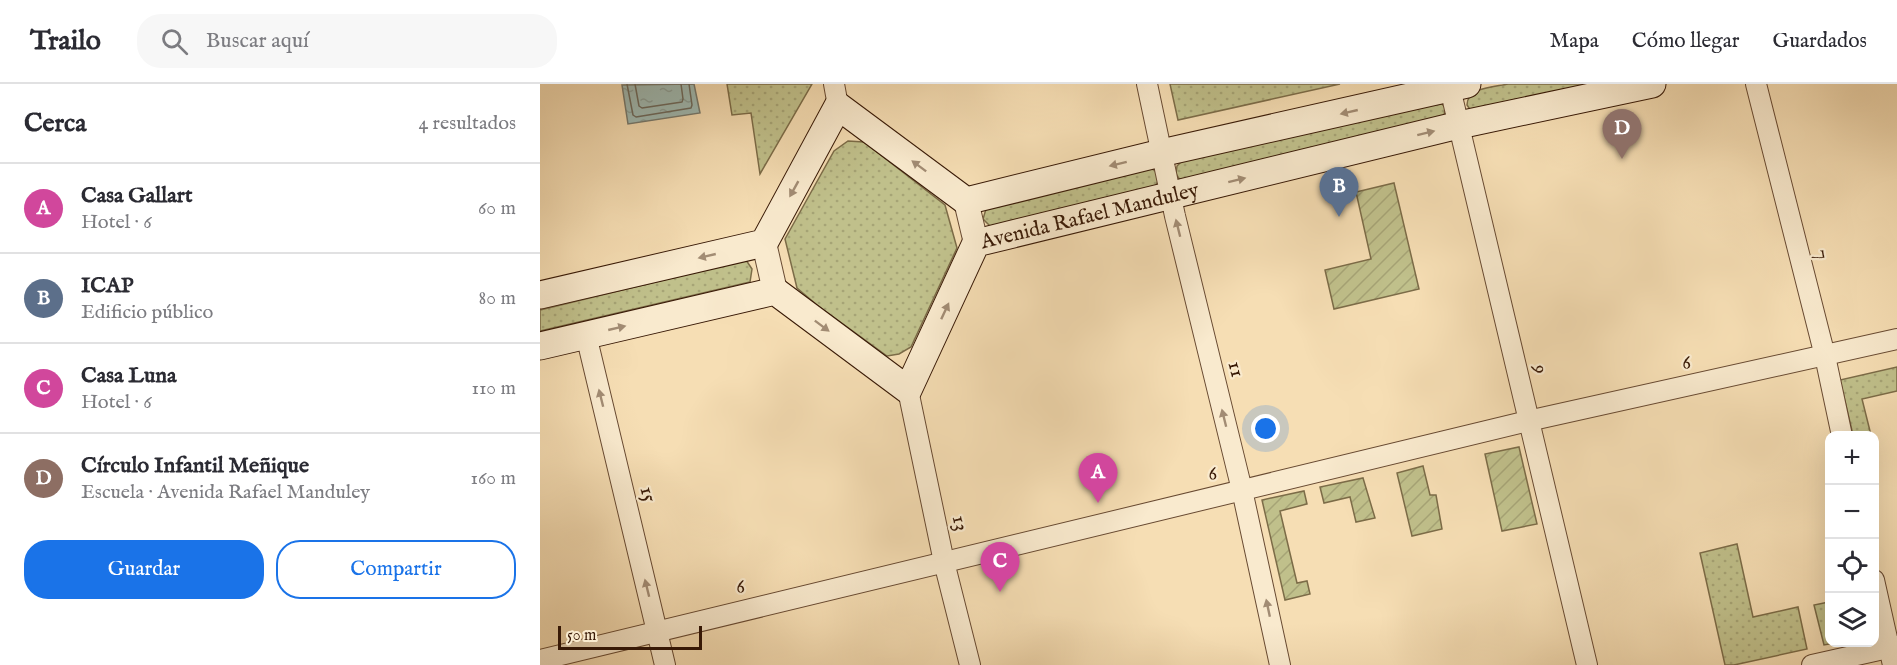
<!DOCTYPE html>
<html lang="es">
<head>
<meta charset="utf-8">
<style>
	body { margin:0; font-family:"IM FELL English",serif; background:#f7f7f7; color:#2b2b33 }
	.controls { position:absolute; right:18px; bottom:18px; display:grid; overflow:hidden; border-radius:12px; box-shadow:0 6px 24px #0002 }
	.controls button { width:54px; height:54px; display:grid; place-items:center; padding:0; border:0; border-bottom:2px solid #e1e1e2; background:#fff; color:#2b2b33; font:30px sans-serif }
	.scale { position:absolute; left:18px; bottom:15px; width:144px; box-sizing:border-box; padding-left:6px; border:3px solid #381906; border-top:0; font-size:16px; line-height:21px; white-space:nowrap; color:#381906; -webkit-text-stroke:4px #f9eace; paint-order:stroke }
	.you { position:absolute; left:726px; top:345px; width:21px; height:21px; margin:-15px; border:4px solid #fff; border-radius:50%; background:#1a73e8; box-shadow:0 0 0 9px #1a73e833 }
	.badge { display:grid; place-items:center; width:39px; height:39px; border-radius:50%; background:#1a73e8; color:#fff; font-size:20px; font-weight:700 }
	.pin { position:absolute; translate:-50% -50px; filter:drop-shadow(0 2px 3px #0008) }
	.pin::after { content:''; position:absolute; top:32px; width:21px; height:18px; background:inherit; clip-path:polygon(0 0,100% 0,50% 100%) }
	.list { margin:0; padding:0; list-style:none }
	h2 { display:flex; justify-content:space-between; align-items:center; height:78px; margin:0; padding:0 24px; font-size:26px }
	h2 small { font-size:20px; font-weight:400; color:#7c7c81 }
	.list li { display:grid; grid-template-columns:39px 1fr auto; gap:18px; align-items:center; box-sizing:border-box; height:90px; padding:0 24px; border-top:2px solid #e1e1e2 }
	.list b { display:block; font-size:22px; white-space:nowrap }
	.list p { margin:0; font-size:20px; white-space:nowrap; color:#7c7c81 }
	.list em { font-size:20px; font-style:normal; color:#7c7c81 }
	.actions { display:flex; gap:12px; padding:18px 24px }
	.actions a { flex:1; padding:14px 0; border:2px solid #1a73e8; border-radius:24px; text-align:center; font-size:21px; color:#1a73e8 }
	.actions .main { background:#1a73e8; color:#fff }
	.icon { flex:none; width:33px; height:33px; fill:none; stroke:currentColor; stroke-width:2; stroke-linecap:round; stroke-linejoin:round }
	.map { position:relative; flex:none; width:1357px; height:581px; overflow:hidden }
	header { display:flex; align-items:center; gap:36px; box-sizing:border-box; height:84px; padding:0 30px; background:#fff; border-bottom:2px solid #e1e1e2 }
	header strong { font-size:28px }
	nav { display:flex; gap:33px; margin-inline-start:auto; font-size:21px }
	.search { width:420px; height:54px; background:#f7f7f7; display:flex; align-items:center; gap:15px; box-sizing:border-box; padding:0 21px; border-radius:24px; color:#7c7c81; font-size:22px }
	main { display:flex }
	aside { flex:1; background:#fff }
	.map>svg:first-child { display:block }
</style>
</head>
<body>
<header>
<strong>Trailo</strong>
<div class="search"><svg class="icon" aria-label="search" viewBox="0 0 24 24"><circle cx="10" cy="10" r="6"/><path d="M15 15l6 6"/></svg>Buscar aquí</div>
<nav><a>Mapa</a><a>Cómo llegar</a><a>Guardados</a></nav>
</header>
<main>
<aside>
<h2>Cerca<small>4 resultados</small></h2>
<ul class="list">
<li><span class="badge" style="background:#d1479c">A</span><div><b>Casa Gallart</b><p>Hotel · 6</p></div><em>60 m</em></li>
<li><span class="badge" style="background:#5c6f8a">B</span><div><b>ICAP</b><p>Edificio público</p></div><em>80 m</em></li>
<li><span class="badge" style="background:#d1479c">C</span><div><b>Casa Luna</b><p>Hotel · 6</p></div><em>110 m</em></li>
<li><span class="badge" style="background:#8d6e63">D</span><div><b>Círculo Infantil Meñique</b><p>Escuela · Avenida Rafael Manduley</p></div><em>160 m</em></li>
</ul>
<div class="actions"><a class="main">Guardar</a><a>Compartir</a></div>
</aside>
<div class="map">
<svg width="1357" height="581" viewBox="0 0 1357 581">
	<defs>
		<pattern id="grass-dots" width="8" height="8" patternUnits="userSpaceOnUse" patternTransform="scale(1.5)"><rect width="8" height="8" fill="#c0c08b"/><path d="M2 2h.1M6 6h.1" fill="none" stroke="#a6a476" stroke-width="1.8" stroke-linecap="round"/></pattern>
		<pattern id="garden-furrows" width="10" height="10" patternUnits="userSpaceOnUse" patternTransform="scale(1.5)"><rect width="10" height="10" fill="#c0c08b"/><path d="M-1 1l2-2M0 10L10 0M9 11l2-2" fill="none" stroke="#a6a476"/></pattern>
		<pattern id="water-ripples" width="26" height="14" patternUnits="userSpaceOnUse" patternTransform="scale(1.5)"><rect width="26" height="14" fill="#9fbbb5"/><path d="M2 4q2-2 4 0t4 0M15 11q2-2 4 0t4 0" fill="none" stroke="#8aa09a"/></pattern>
	</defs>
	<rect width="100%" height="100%" fill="#f6deb4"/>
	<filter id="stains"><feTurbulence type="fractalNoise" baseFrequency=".00333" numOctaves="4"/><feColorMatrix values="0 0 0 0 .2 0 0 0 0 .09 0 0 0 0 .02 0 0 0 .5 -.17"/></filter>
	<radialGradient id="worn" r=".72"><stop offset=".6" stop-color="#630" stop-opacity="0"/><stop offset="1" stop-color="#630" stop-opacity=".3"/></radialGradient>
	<g fill="url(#grass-dots)" stroke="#7c6c48" stroke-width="1.5">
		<path d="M 187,0 L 272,0 L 220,90 L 211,29 L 192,31 Z"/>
		<path d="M 630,0 L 800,0 L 638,36 Z"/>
		<path d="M 968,0 L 1065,0 L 931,27 L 927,21 C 927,3 955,3 968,0 Z"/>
		<path d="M 900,18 L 905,23 L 904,33 L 640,96 L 636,90 L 637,82 L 642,77 Z"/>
		<path d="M 308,57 L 324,58 L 405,121 L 417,164 L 371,263 L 359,270 L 347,272 L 277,221 L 257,204 L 245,155 L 294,67 Z"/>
		<path d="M 610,84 L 616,87 L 618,97 L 615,103 L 451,143 L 443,135 L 446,125 Z"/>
		<path d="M 206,176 L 212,185 L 210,198 L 0,247 L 0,226 Z"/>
		<path d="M 1357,283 L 1357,307 L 1322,315 L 1331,351 L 1313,351 L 1300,296 Z"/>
		<path d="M 1197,460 L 1213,533 L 1258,523 L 1267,565 L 1194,581 L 1185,581 L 1160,469 Z"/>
		<path d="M 1289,518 L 1290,558 L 1295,559 L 1284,561 L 1274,521 Z"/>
	</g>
	<g fill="url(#garden-furrows)" stroke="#7c6c48" stroke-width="1.5">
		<path d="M 854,99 L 879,205 L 794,225 L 785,186 L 831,175 L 816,108 Z"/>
		<path d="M 979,363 L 997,440 L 962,447 L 945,370 Z"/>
		<path d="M 883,382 L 890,411 L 896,411 L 902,445 L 872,452 L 857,389 Z"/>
		<path d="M 823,394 L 835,434 L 816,438 L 810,413 L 784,419 L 780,403 Z"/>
		<path d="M 764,407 L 767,420 L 740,427 L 757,499 L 767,497 L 770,510 L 745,516 L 722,416 Z"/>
	</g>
	<path fill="url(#water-ripples)" stroke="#767a6f" stroke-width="1.5" d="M 154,0 L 160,29 L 88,40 L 82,1 Z"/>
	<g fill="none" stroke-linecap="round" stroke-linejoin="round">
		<g stroke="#6c6a5e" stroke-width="1.5">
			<path d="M 87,0 L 93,31 L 96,33 L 151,24 L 152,21 L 149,0"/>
			<path d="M 95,0 L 99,22 L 102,24 L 142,18 L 143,15 L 141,0"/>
		</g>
		<defs>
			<g id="minor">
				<path d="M 294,0 L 298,22"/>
				<path d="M 607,0 L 635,132 L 702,406 L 740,581"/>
				<path d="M 909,0 L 1047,581"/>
				<path d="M 1216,0 L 1285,272 L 1302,352"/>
				<path d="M 46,251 L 125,581"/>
				<path d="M 368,306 L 404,478 L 430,581"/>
				<path d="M 1334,496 L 1353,581"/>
				<path d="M 0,576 L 988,337 L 1357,255"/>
				<path d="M 1272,581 L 1357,562"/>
			</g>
			<g id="tertiary">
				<path d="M 426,117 L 436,159"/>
				<path d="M 224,159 L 235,207"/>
			</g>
			<g id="secondary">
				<path d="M 0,211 L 224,159 L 298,22 L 426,117 L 621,69 L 927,0"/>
				<path id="s1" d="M 0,262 L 235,207 L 368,306 L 436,159 L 919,41 L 1112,0"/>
			</g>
		</defs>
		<use href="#minor" stroke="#684a32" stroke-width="22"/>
		<use href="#tertiary" stroke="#684a32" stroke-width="26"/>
		<use href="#secondary" stroke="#381906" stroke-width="29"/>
		<use href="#minor" stroke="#f9eace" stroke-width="20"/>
		<use href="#tertiary" stroke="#f9eace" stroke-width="24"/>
		<use href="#secondary" stroke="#f9eace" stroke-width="27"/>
	</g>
	<defs><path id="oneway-solid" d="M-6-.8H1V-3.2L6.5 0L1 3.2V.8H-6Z" transform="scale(1.5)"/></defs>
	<g fill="#a28c74">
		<use href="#oneway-solid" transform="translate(809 28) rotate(167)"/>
		<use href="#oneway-solid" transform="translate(886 49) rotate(-14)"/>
		<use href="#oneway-solid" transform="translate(578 80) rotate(166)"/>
		<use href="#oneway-solid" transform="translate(379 82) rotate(-143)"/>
		<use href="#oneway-solid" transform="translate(697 96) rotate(-14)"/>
		<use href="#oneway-solid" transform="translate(254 105) rotate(119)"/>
		<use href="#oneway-solid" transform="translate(638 144) rotate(-104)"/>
		<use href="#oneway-solid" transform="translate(167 172) rotate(167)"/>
		<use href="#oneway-solid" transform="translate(405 227) rotate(-65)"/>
		<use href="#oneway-solid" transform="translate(282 242) rotate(37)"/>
		<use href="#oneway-solid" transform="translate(77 244) rotate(-13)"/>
		<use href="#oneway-solid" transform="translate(61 314) rotate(-104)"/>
		<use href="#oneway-solid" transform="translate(684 334) rotate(-104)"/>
		<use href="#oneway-solid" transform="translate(107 504) rotate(-104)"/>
		<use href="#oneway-solid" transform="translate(728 524) rotate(-102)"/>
	</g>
	<g text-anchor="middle" stroke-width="4.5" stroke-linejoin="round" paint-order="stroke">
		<g font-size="21" fill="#381906" stroke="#f9eace">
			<text dy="7" stroke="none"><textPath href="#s1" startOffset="686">Avenida Rafael Manduley</textPath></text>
			<text transform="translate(1283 170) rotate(76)" y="7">7</text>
			<text transform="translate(1146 278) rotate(-13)" y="7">6</text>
			<text transform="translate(697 285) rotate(76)" y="7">11</text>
			<text transform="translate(1001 285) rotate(77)" y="7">9</text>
			<text transform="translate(672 389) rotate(-14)" y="7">6</text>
			<text transform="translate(109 410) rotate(76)" y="7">15</text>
			<text transform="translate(421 439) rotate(78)" y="7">13</text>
			<text transform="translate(200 502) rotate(-13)" y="7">6</text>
		</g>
	</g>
	<rect width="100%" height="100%" filter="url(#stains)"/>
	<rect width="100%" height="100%" fill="url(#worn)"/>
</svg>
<div class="controls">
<button>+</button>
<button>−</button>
<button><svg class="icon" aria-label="locate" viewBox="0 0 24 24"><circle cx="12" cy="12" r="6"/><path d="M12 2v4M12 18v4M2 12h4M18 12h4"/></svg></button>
<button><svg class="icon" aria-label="layers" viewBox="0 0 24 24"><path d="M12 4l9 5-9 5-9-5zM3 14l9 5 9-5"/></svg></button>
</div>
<div class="scale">50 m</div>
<div class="you"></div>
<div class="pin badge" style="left:558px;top:419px;background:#d1479c">A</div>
<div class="pin badge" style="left:799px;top:133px;background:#5c6f8a">B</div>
<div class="pin badge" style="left:460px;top:508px;background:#d1479c">C</div>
<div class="pin badge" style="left:1082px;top:75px;background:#8d6e63">D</div>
</div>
</main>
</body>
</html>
